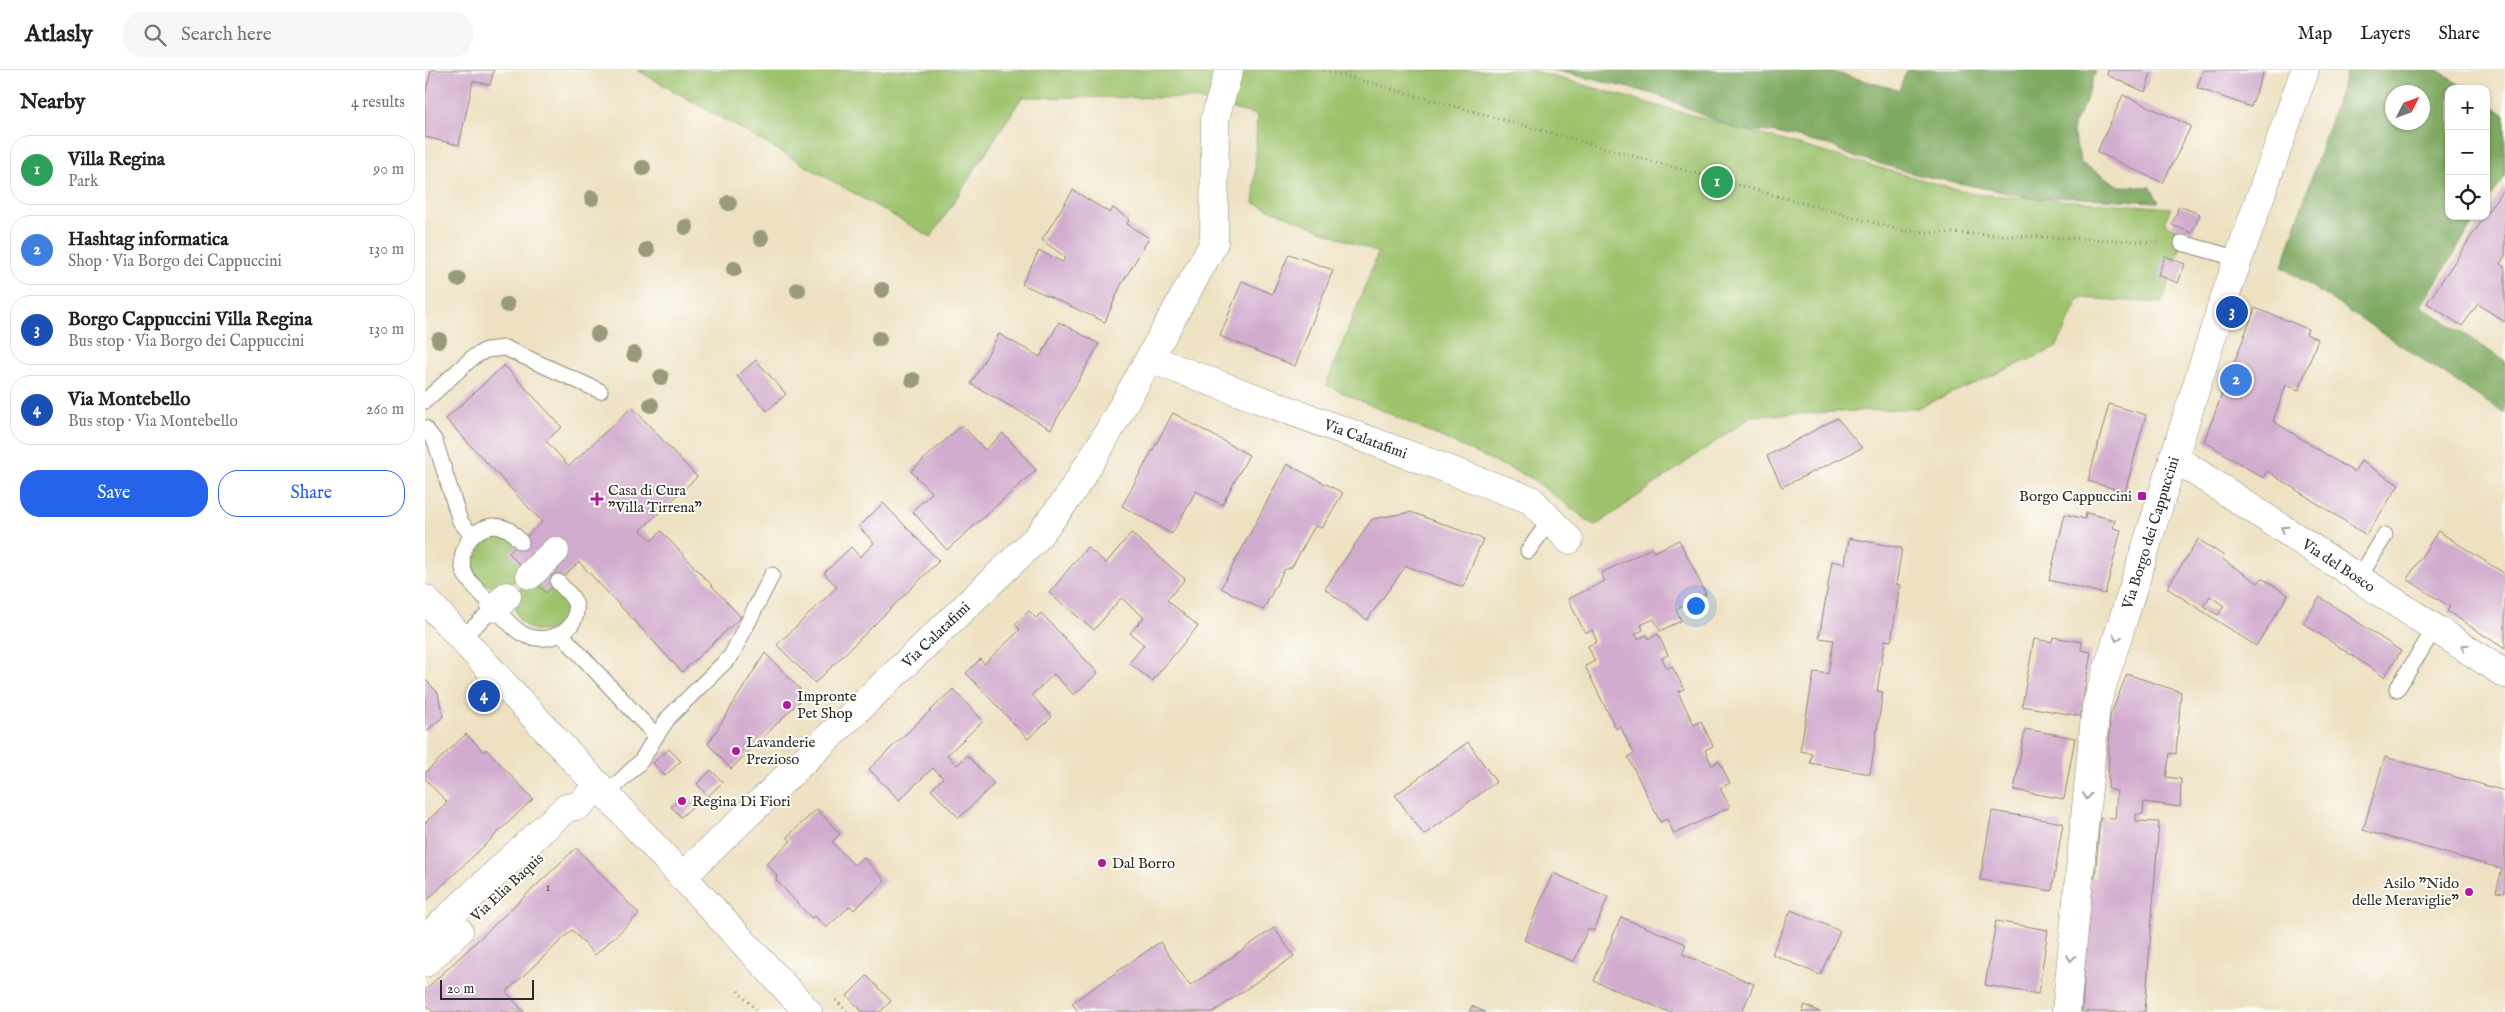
<!DOCTYPE html>
<html lang="en">
<head>
<meta charset="utf-8">
<style>
	body { margin:0; font-family:"IM FELL English",serif; background:#f6f6f6; color:#202124 }
	.controls { position:absolute; right:15px; top:15px; display:grid; overflow:hidden; border-radius:10px; box-shadow:0 1px 4px #0004 }
	.controls button { width:45px; height:45px; display:grid; place-items:center; padding:0; border:0; border-bottom:1px solid #e0e0e0; background:#fff; color:#202124; font:25px sans-serif }
	.compass { position:absolute; left:1960px; top:15px; width:45px; height:45px; border-radius:50%; background:#fff; box-shadow:0 1px 4px #0004; rotate:48deg }
	.scale { position:absolute; left:15px; bottom:12px; width:94px; box-sizing:border-box; padding-left:5px; border:2px solid #2b2b2b; border-top:0; font-size:14px; line-height:18px; white-space:nowrap; color:#2b2b2b; -webkit-text-stroke:4px #fdfcf7; paint-order:stroke }
	.you { position:absolute; left:1270px; top:535px; width:18px; height:18px; margin:-12px; border:4px solid #fff; border-radius:50%; background:#1a73e8; box-shadow:0 0 0 8px #1a73e833 }
	.badge { display:grid; place-items:center; width:32px; height:32px; border-radius:50%; background:#2563eb; color:#fff; font-size:16px; font-weight:700 }
	.pin { position:absolute; translate:-50% -50%; border:2px solid #fff; box-shadow:0 1px 5px #0006 }
	.list { margin:0; padding:0; list-style:none }
	h2 { display:flex; justify-content:space-between; align-items:center; height:65px; margin:0; padding:0 20px; font-size:21px }
	h2 small { font-size:16px; font-weight:400; color:#757577 }
	.list li { display:grid; grid-template-columns:32px 1fr auto; gap:15px; align-items:center; box-sizing:border-box; height:70px; margin:0 10px 10px; padding:0 10px; border:1px solid #e0e0e0; border-radius:20px }
	.list b { display:block; font-size:19px; white-space:nowrap }
	.list p { margin:0; font-size:16px; white-space:nowrap; color:#757577 }
	.list em { font-size:16px; font-style:normal; color:#757577 }
	.actions { display:flex; gap:10px; padding:15px 20px }
	.actions a { flex:1; padding:11px 0; border:1px solid #2563eb; border-radius:20px; text-align:center; font-size:18px; color:#2563eb }
	.actions .main { background:#2563eb; color:#fff }
	.icon { flex:none; width:28px; height:28px; fill:none; stroke:currentColor; stroke-width:2; stroke-linecap:round; stroke-linejoin:round }
	.map { position:relative; flex:none; width:2080px; height:942px; overflow:hidden }
	header { display:flex; align-items:center; gap:30px; box-sizing:border-box; height:70px; padding:0 25px; background:#fff; border-bottom:1px solid #e0e0e0 }
	header strong { font-size:24px }
	nav { display:flex; gap:28px; margin-inline-start:auto; font-size:18px }
	.search { width:350px; height:45px; background:#f6f6f6; display:flex; align-items:center; gap:12px; box-sizing:border-box; padding:0 18px; border-radius:20px; color:#757577; font-size:19px }
	main { display:flex }
	aside { flex:1; background:#fff }
	.map>svg:first-child { display:block }
</style>
</head>
<body>
<header>
<strong>Atlasly</strong>
<div class="search"><svg class="icon" aria-label="search" viewBox="0 0 24 24"><circle cx="10" cy="10" r="6"/><path d="M15 15l6 6"/></svg>Search here</div>
<nav><a>Map</a><a>Layers</a><a>Share</a></nav>
</header>
<main>
<aside>
<h2>Nearby<small>4 results</small></h2>
<ul class="list">
<li><span class="badge" style="background:#2e9e5b">1</span><div><b>Villa Regina</b><p>Park</p></div><em>90 m</em></li>
<li><span class="badge" style="background:#3f7fe0">2</span><div><b>Hashtag informatica</b><p>Shop · Via Borgo dei Cappuccini</p></div><em>130 m</em></li>
<li><span class="badge" style="background:#1a4fb4">3</span><div><b>Borgo Cappuccini Villa Regina</b><p>Bus stop · Via Borgo dei Cappuccini</p></div><em>130 m</em></li>
<li><span class="badge" style="background:#1a4fb4">4</span><div><b>Via Montebello</b><p>Bus stop · Via Montebello</p></div><em>260 m</em></li>
</ul>
<div class="actions"><a class="main">Save</a><a>Share</a></div>
</aside>
<div class="map">
<svg width="2080" height="942" viewBox="0 0 2080 942">
	<rect width="100%" height="100%" fill="#fdfcf7"/>
	<filter id="ink" filterUnits="userSpaceOnUse"><feTurbulence type="fractalNoise" baseFrequency=".02" numOctaves="2"/><feDisplacementMap in="SourceGraphic" scale="10" xChannelSelector="R" yChannelSelector="G"/><feConvolveMatrix kernelMatrix="1 2 1 2 8 2 1 2 1" color-interpolation-filters="sRGB"/></filter>
	<filter id="wash" filterUnits="userSpaceOnUse"><feTurbulence type="fractalNoise" baseFrequency=".0096" numOctaves="4" result="noise"/><feDisplacementMap in="SourceGraphic" scale="20" xChannelSelector="R" yChannelSelector="G"/><feGaussianBlur stdDeviation="1.12" result="paint"/><feColorMatrix in="noise" values="0 0 0 0 0 0 0 0 0 0 0 0 0 0 0 0 0 1.4 0 .05"/><feComposite in="paint" operator="in"/></filter>
	<g filter="url(#wash)">
		<rect width="100%" height="100%" fill="#eee1c2"/>
		<g fill="#9ec36d" stroke="#64774c">
			<path d="M 212,0 L 1105,0 L 1548,124 L 1746,138 L 1739,153 L 1760,164 L 1737,233 L 1654,228 L 1631,278 L 1492,338 L 1327,346 L 1170,456 L 1106,408 L 901,315 L 953,183 L 829,133 L 832,45 L 765,28 L 597,27 L 506,167 Z"/>
			<path d="M 69,461 L 80,462 L 97,475 L 96,506 C 59,541 19,481 69,461 Z"/>
			<path d="M 129,513 C 132,518 137,523 140,529 C 142,533 141,540 140,544 C 124,580 71,553 98,515 Z"/>
		</g>
		<g fill="#7ea960" stroke="#546a46" fill-rule="evenodd">
			<path d="M 1128,0 L 1400,0 L 1474,20 L 1482,0 L 1671,0 L 1660,33 L 1648,55 L 1648,63 L 1656,93 L 1695,116 L 1725,117 L 1734,132 L 1637,127 L 1613,129 L 1494,105 L 1421,84 L 1407,76 L 1346,62 L 1313,60 L 1229,24 Z"/>
			<path d="M 1922,0 L 2013,0 L 2041,19 L 2024,19 L 2024,146 L 2052,146 L 1996,236 L 2080,291 L 2080,344 L 1857,197 ZM 1998,22 L 1998,52 L 1968,52 L 1968,22 Z"/>
			<path d="M 2061,32 L 2080,45 L 2080,107 L 2061,134 Z"/>
		</g>
		<g id="blocks">
			<g fill="#d2acce" fill-rule="evenodd">
				<path d="M 6,0 L 69,0 L 65,15 L 48,11 L 34,75 L 0,67 L 0,25 Z"/>
				<path d="M 1683,0 L 1727,0 L 1720,22 L 1682,5 Z"/>
				<path d="M 1778,0 L 1839,0 L 1826,37 L 1772,18 Z"/>
				<path d="M 1698,25 L 1766,56 L 1738,113 L 1672,82 Z"/>
				<path d="M 2080,116 L 2080,186 L 2075,194 L 2080,198 L 2080,252 L 2053,234 L 2037,256 L 2002,233 Z"/>
				<path d="M 648,120 L 685,143 L 688,138 L 704,149 L 702,154 L 724,168 L 695,217 L 680,252 L 597,214 L 614,181 L 638,192 L 640,187 L 617,170 Z"/>
				<path d="M 1754,136 L 1775,144 L 1767,163 L 1747,155 Z"/>
				<path d="M 864,184 L 908,200 L 870,296 L 795,266 L 817,211 L 847,224 Z"/>
				<path d="M 1740,186 L 1760,194 L 1753,213 L 1733,205 Z"/>
				<path d="M 1830,238 L 1883,259 L 1881,264 L 1893,269 L 1874,320 L 1861,315 L 1848,351 L 1929,402 L 1936,391 L 1974,415 L 1941,465 L 1842,401 L 1838,408 L 1779,371 Z"/>
				<path d="M 634,252 L 674,274 L 626,359 L 546,314 L 574,264 L 615,287 Z"/>
				<path d="M 331,290 L 361,324 L 342,341 L 312,306 Z"/>
				<path d="M 79,295 L 137,357 L 121,371 L 144,396 L 207,337 L 272,407 L 216,460 L 227,470 L 236,461 L 316,547 L 257,602 L 154,492 L 121,523 L 84,483 L 117,452 L 21,349 Z"/>
				<path d="M 1684,334 L 1721,345 L 1700,422 L 1663,411 Z"/>
				<path d="M 748,343 L 824,385 L 797,435 L 771,421 L 747,464 L 697,436 Z"/>
				<path d="M 1412,348 L 1437,378 L 1357,417 L 1342,386 Z"/>
				<path d="M 537,355 L 560,380 L 578,363 L 611,400 L 522,480 L 487,441 L 507,423 L 486,401 Z"/>
				<path d="M 862,394 L 918,423 L 897,458 L 890,456 L 867,497 L 859,500 L 838,540 L 796,518 Z"/>
				<path d="M 458,433 L 514,491 L 390,613 L 352,575 L 412,517 L 399,503 L 426,477 L 435,487 L 449,473 L 434,457 Z"/>
				<path d="M 986,442 L 1058,469 L 1038,517 L 981,496 L 942,550 L 900,519 L 947,449 Z"/>
				<path d="M 1661,443 L 1690,450 L 1688,458 L 1696,460 L 1680,524 L 1624,510 L 1640,444 L 1660,449 Z"/>
				<path d="M 2013,461 L 2080,504 L 2080,579 L 2022,541 L 2025,537 L 1982,509 Z"/>
				<path d="M 706,463 L 760,509 L 742,530 L 773,556 L 727,611 L 704,593 L 719,575 L 705,563 L 719,547 L 696,528 L 669,560 L 624,523 L 662,477 L 681,493 Z"/>
				<path d="M 1424,468 L 1477,478 L 1471,514 L 1475,515 L 1466,571 L 1460,570 L 1452,621 L 1458,622 L 1445,704 L 1385,693 L 1387,683 L 1375,681 L 1389,602 L 1403,604 L 1409,570 L 1394,568 L 1407,491 L 1420,494 Z"/>
				<path d="M 1773,469 L 1799,486 L 1797,489 L 1833,513 L 1837,508 L 1863,525 L 1831,576 L 1742,518 ZM 1785,526 L 1799,536 L 1793,545 L 1778,536 Z"/>
				<path d="M 1254,470 L 1281,524 L 1251,539 L 1256,551 L 1235,561 L 1229,549 L 1216,555 L 1218,560 L 1210,564 L 1213,569 L 1222,565 L 1224,569 L 1233,564 L 1243,585 L 1237,588 L 1242,599 L 1247,596 L 1259,619 L 1253,622 L 1269,655 L 1276,651 L 1288,676 L 1280,680 L 1287,695 L 1294,691 L 1305,713 L 1295,718 L 1305,737 L 1249,764 L 1242,749 L 1235,752 L 1203,687 L 1209,684 L 1195,656 L 1191,659 L 1160,596 L 1170,591 L 1163,576 L 1172,572 L 1167,560 L 1160,563 L 1143,529 L 1180,511 L 1176,503 L 1227,478 L 1229,482 Z"/>
				<path d="M 1895,527 L 1976,581 L 1959,607 L 1878,553 Z"/>
				<path d="M 604,541 L 611,548 L 616,543 L 673,603 L 649,625 L 629,604 L 607,625 L 627,647 L 603,669 L 541,603 L 555,589 L 559,594 L 595,560 L 590,554 Z"/>
				<path d="M 1628,567 L 1657,572 L 1656,580 L 1666,582 L 1655,646 L 1597,636 L 1609,569 L 1627,572 Z"/>
				<path d="M 340,583 L 381,625 L 306,699 L 283,674 Z"/>
				<path d="M 1702,604 L 1756,622 L 1751,684 L 1745,683 L 1741,707 L 1756,709 L 1755,737 L 1719,732 L 1718,744 L 1711,744 L 1711,751 L 1734,752 L 1720,942 L 1657,942 L 1665,807 L 1670,808 L 1675,748 L 1690,749 L 1692,721 L 1683,719 L 1685,646 Z"/>
				<path d="M 0,609 L 13,623 L 18,647 L 0,662 Z"/>
				<path d="M 528,619 L 558,651 L 522,685 L 532,695 L 542,685 L 569,714 L 534,748 L 506,720 L 518,708 L 508,698 L 474,730 L 444,699 Z"/>
				<path d="M 1600,659 L 1650,668 L 1639,729 L 1589,720 Z"/>
				<path d="M 41,664 L 59,682 L 61,679 L 108,729 L 0,832 L 0,753 L 22,732 L 0,709 L 0,703 Z"/>
				<path d="M 1043,672 L 1071,712 L 999,765 L 970,725 Z"/>
				<path d="M 244,679 L 256,691 L 240,706 L 228,693 Z"/>
				<path d="M 1960,687 L 2080,721 L 2080,823 L 2071,822 L 2077,799 L 1938,760 Z"/>
				<path d="M 286,700 L 298,712 L 283,726 L 272,714 Z"/>
				<path d="M 258,726 L 267,737 L 256,747 L 246,737 Z"/>
				<path d="M 392,739 L 415,764 L 407,772 L 429,795 L 438,787 L 460,811 L 429,840 L 425,836 L 401,858 L 390,846 L 386,848 L 351,810 L 352,806 L 341,793 L 366,771 L 362,767 Z"/>
				<path d="M 1567,741 L 1638,753 L 1627,821 L 1555,810 Z"/>
				<path d="M 151,778 L 214,844 L 170,885 L 147,860 L 81,922 L 99,942 L 8,942 L 0,933 L 0,920 Z"/>
				<path d="M 1128,803 L 1183,827 L 1169,861 L 1163,858 L 1149,892 L 1099,870 Z"/>
				<path d="M 1366,840 L 1415,861 L 1395,905 L 1347,884 Z"/>
				<path d="M 1196,847 L 1261,874 L 1257,884 L 1329,914 L 1317,942 L 1244,942 L 1169,911 Z"/>
				<path d="M 1571,851 L 1623,860 L 1613,924 L 1560,915 Z"/>
				<path d="M 849,858 L 869,886 L 788,942 L 653,942 L 647,933 L 735,872 L 765,916 Z"/>
				<path d="M 442,906 L 466,931 L 455,942 L 438,942 L 422,926 Z"/>
				<path d="M 1380,935 L 1395,942 L 1377,942 Z"/>
				<path d="M 1047,936 L 1060,942 L 1044,942 Z"/>
			</g>
		</g>
	</g>
	<g filter="url(#ink)">
		<use href="#blocks" fill-opacity="0" stroke="#8c8676" stroke-width="1"/>
		<g fill="none" stroke-linecap="round" stroke-linejoin="round">
			<defs>
				<g id="lane">
					<path d="M 1757,173 L 1814,189"/>
					<path d="M 0,331 L 47,288 L 61,280 L 80,278 L 175,321"/>
					<path d="M 0,358 L 10,371 L 35,451 L 47,466"/>
					<path d="M 1103,481 L 1125,450"/>
					<path d="M 1934,508 L 1960,465"/>
					<path d="M 70,538 C 61,528 48,517 41,506 C 27,480 54,446 82,459 C 87,461 92,468 96,472"/>
					<path d="M 136,564 L 231,666 L 216,691 L 182,724"/>
					<path d="M 36,568 L 70,538 C 80,548 89,561 102,566 C 123,574 153,562 151,537 C 150,527 139,519 133,512"/>
					<path d="M 1972,619 L 2010,558"/>
					<path d="M 231,666 L 244,647 L 306,586 L 347,505"/>
				</g>
				<g id="street">
					<path id="s1" d="M 725,289 L 1106,430 L 1144,470"/>
					<path id="s2" d="M 1748,387 L 2080,604"/>
					<path d="M 105,505 L 130,481"/>
					<path d="M 70,538 L 82,526"/>
					<path id="s3" d="M 257,807 L 610,470 L 642,429 L 677,373 L 789,173 L 790,48 L 804,0"/>
					<path d="M 0,869 L 141,738 L 153,736 L 174,716"/>
					<path d="M 0,893 L 34,861"/>
					<path id="s4" d="M 1641,942 L 1671,636 L 1796,238 L 1880,0"/>
				</g>
				<path id="secondary" d="M 0,529 L 383,942"/>
			</defs>
			<use href="#lane" stroke="#8c8676" stroke-width="17"/>
			<use href="#street" stroke="#8c8676" stroke-width="29"/>
			<use href="#secondary" stroke="#8c8676" stroke-width="29"/>
			<g stroke="#8c8676" stroke-width="3" stroke-dasharray="1 4" stroke-linecap="butt">
				<path d="M 899,0 L 1478,161 L 1734,172"/>
				<path d="M 313,921 L 333,942"/>
				<path d="M 411,930 L 422,942"/>
			</g>
			<use href="#lane" stroke="#fff" stroke-width="15"/>
			<use href="#street" stroke="#fff" stroke-width="28"/>
			<use href="#secondary" stroke="#fff" stroke-width="28"/>
		</g>
		<g fill="#999a7c">
			<circle cx="218" cy="98" r="8"/>
			<circle cx="167" cy="128" r="8"/>
			<circle cx="304" cy="133" r="8"/>
			<circle cx="261" cy="157" r="8"/>
			<circle cx="336" cy="168" r="8"/>
			<circle cx="222" cy="180" r="8"/>
			<circle cx="309" cy="199" r="8"/>
			<circle cx="33" cy="209" r="8"/>
			<circle cx="373" cy="220" r="8"/>
			<circle cx="457" cy="220" r="8"/>
			<circle cx="82" cy="235" r="8"/>
			<circle cx="173" cy="264" r="8"/>
			<circle cx="454" cy="269" r="8"/>
			<circle cx="14" cy="270" r="8"/>
			<circle cx="209" cy="284" r="8"/>
			<circle cx="236" cy="307" r="8"/>
			<circle cx="488" cy="310" r="8"/>
			<circle cx="226" cy="335" r="8"/>
		</g>
		<defs><path id="oneway-chevron" d="M-2-3.5L2.5 0L-2 3.5" fill="none" stroke-width="1.6" stroke-linecap="round" stroke-linejoin="round" transform="scale(1.25)"/></defs>
		<g stroke="#a0a0a0">
			<use href="#oneway-chevron" transform="translate(1859 459) rotate(-147)"/>
			<use href="#oneway-chevron" transform="translate(1692 568) rotate(107)"/>
			<use href="#oneway-chevron" transform="translate(2039 577) rotate(-147)"/>
			<use href="#oneway-chevron" transform="translate(1662 726) rotate(96)"/>
			<use href="#oneway-chevron" transform="translate(1646 888) rotate(96)"/>
		</g>
	</g>
	<g fill="#b5179e" stroke="#fdfcf7" stroke-width="2">
		<rect x="1712" y="421" width="10" height="10" rx="2.5"/>
		<path d="M169.5 421.5h5v5h5v5h-5v5h-5v-5h-5v-5h5z"/>
		<circle cx="362" cy="635" r="5"/>
		<circle cx="311" cy="681" r="5"/>
		<circle cx="257" cy="731" r="5"/>
		<circle cx="677" cy="793" r="5"/>
		<circle cx="2044" cy="822" r="5"/>
	</g>
	<g text-anchor="middle" stroke-width="4" stroke-linejoin="round" paint-order="stroke">
		<g font-size="12" fill="#554b54">
			<text x="123" y="821">1</text>
		</g>
		<g font-size="15" fill="#2b2b2b" stroke="#fdfcf7">
			<text dy="5" stroke="none"><textPath href="#s1" startOffset="230">Via Calatafimi</textPath></text>
			<text dy="5" stroke="none"><textPath href="#s4" startOffset="489">Via Borgo dei Cappuccini</textPath></text>
			<text dy="5" stroke="none"><textPath href="#s2" startOffset="198">Via del Bosco</textPath></text>
			<text dy="5" stroke="none"><textPath href="#s3" startOffset="351">Via Calatafimi</textPath></text>
			<text transform="translate(82 817) rotate(-43)" y="5">Via Elia Baquis</text>
		</g>
		<g font-size="15" fill="#2b2b2b" stroke="#fdfcf7" text-anchor="start">
			<text x="183" y="425">Casa di Cura<tspan x="183" dy="17">"Villa Tirrena"</tspan></text>
			<text x="1707" y="431" text-anchor="end">Borgo Cappuccini</text>
			<text x="372" y="631">Impronte<tspan x="372" dy="17">Pet Shop</tspan></text>
			<text x="321" y="677">Lavanderie<tspan x="321" dy="17">Prezioso</tspan></text>
			<text x="267" y="736">Regina Di Fiori</text>
			<text x="687" y="798">Dal Borro</text>
			<text x="2034" y="818" text-anchor="end">Asilo "Nido<tspan x="2034" dy="17">delle Meraviglie"</tspan></text>
		</g>
	</g>
</svg>
<div class="controls">
<button>+</button>
<button>−</button>
<button><svg class="icon" aria-label="locate" viewBox="0 0 24 24"><circle cx="12" cy="12" r="6"/><path d="M12 2v4M12 18v4M2 12h4M18 12h4"/></svg></button>
</div>
<svg class="compass" viewBox="-18 -18 36 36"><path d="M0-13l5 13h-10z" fill="#e53935"/><path d="M0 13l5-13h-10z" fill="#757577"/></svg>
<div class="scale">20 m</div>
<div class="you"></div>
<div class="pin badge" style="left:1292px;top:112px;background:#2e9e5b">1</div>
<div class="pin badge" style="left:1811px;top:310px;background:#3f7fe0">2</div>
<div class="pin badge" style="left:1807px;top:242px;background:#1a4fb4">3</div>
<div class="pin badge" style="left:59px;top:626px;background:#1a4fb4">4</div>
</div>
</main>
</body>
</html>
